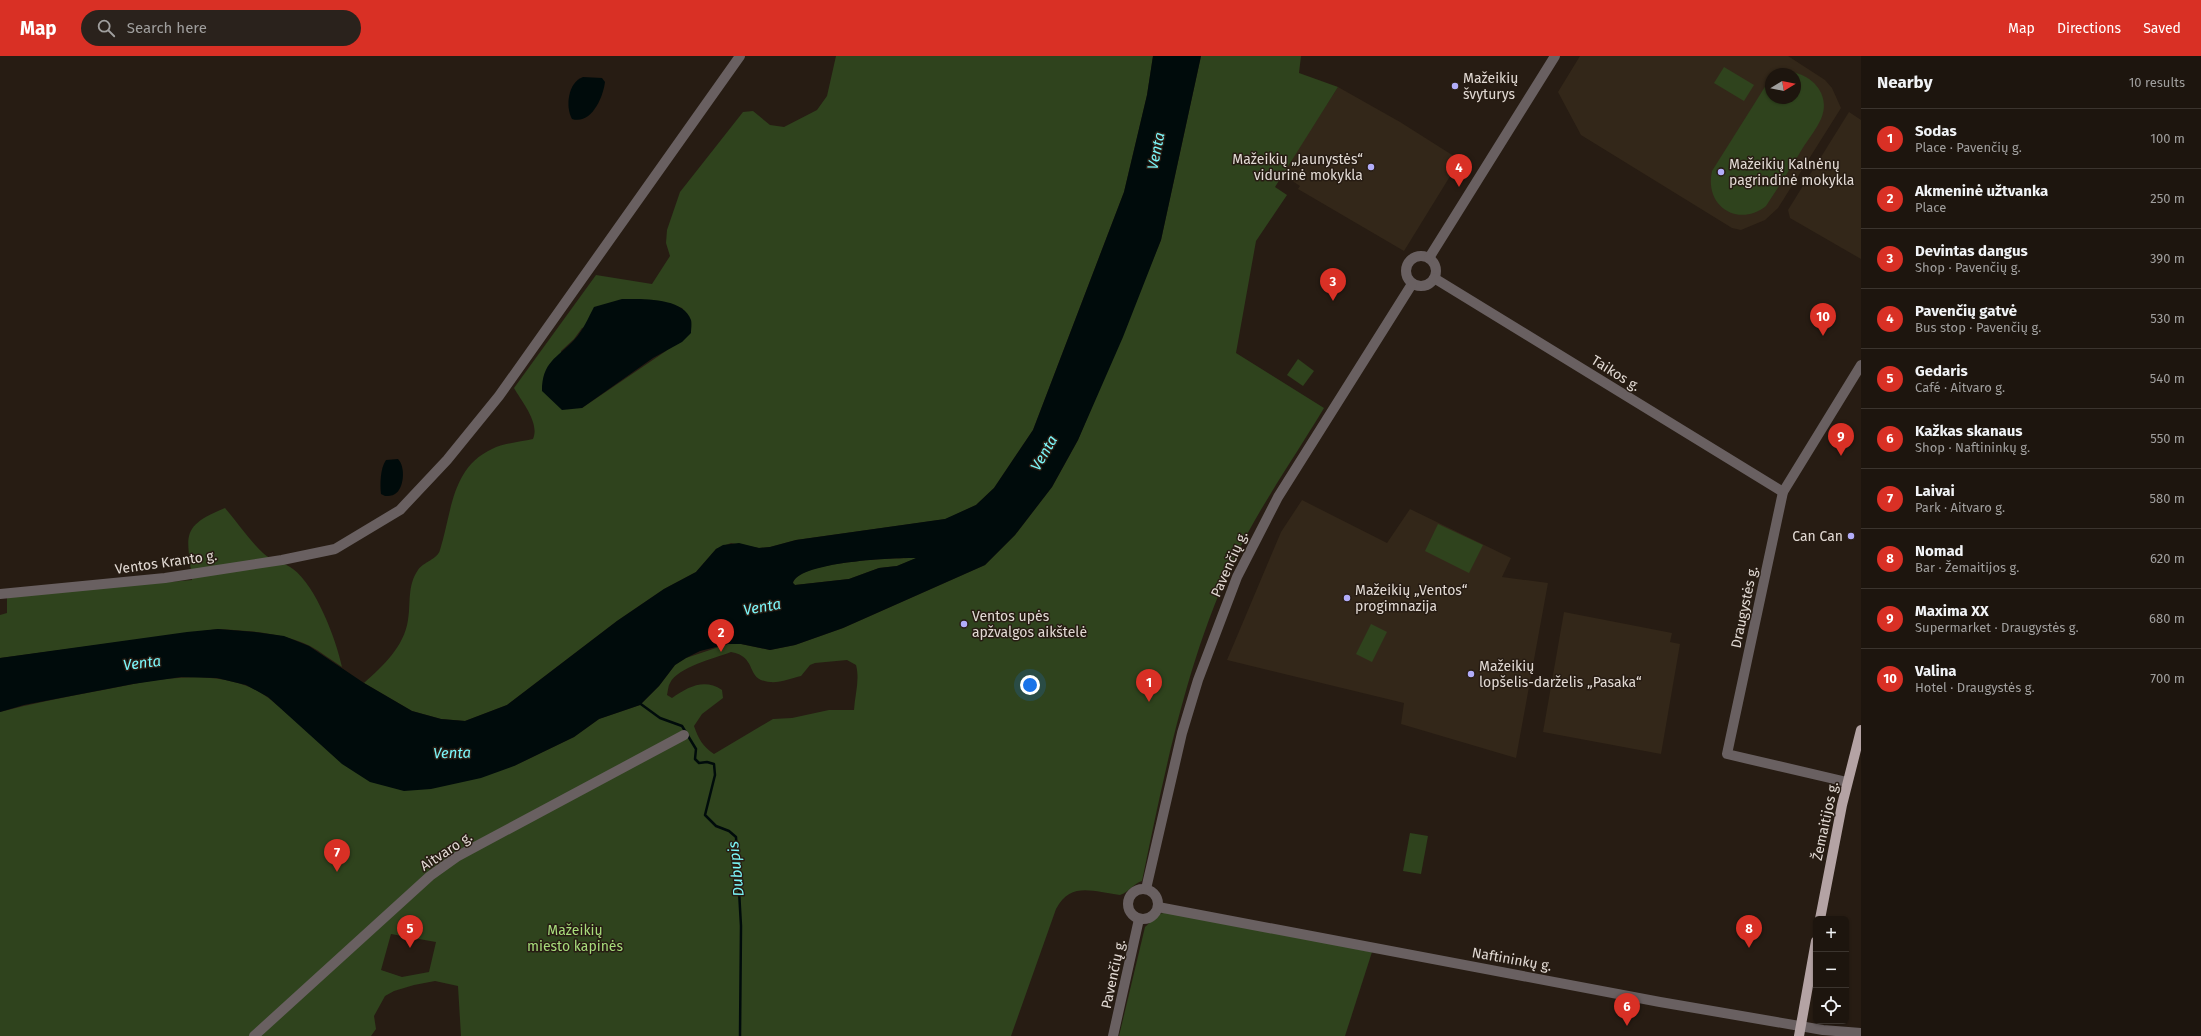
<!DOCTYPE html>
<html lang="en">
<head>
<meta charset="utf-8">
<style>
	body { margin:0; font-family:"Fira Sans",sans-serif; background:#2a221c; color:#f1f3f6 }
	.controls { position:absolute; right:12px; bottom:12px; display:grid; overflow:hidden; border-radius:6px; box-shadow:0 1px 3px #0004 }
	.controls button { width:36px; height:36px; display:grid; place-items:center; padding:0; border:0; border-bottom:1px solid #3b342e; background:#1d150e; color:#f1f3f6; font:20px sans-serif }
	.compass { position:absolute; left:1765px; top:12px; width:36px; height:36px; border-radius:50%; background:#1d150e; box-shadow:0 1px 3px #0004; rotate:80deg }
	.you { position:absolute; left:1030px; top:629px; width:14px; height:14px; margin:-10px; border:3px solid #fff; border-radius:50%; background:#1a73e8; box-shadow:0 0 0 6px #1a73e833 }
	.badge { display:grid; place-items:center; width:26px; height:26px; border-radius:50%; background:#d93025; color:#fff; font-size:13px; font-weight:700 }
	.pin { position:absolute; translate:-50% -33px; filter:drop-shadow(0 1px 2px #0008) }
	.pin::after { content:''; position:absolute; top:21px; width:14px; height:12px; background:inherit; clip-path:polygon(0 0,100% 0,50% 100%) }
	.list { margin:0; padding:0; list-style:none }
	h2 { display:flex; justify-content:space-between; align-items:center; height:52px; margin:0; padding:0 16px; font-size:17px }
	h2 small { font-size:13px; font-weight:400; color:#a09f9e }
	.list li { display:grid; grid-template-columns:26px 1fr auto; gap:12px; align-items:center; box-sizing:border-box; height:60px; padding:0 16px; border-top:1px solid #3b342e }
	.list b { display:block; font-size:15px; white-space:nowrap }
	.list p { margin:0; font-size:13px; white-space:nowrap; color:#a09f9e }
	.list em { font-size:13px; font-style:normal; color:#a09f9e }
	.icon { flex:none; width:22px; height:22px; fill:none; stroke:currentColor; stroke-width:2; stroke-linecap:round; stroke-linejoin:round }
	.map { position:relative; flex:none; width:1861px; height:980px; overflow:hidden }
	header { display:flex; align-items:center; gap:24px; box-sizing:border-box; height:56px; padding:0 20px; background:#d93025; color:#fff }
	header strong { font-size:19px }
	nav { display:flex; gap:22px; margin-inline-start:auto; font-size:14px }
	.search { width:280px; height:36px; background:#2a221c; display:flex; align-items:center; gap:10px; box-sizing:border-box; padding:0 14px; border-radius:22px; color:#a09f9e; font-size:15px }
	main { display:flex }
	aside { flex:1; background:#1d150e }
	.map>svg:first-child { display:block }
</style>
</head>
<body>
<header>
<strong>Map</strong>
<div class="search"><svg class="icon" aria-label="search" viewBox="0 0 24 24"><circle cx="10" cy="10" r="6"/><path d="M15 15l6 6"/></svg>Search here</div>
<nav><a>Map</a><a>Directions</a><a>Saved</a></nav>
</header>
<main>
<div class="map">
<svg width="1861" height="980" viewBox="0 0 1861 980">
	<rect width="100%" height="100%" fill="#271c13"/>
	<g fill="#332719" fill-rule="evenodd">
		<path d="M 1580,0 L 1788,0 L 1825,24 L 1832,32 L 1841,52 L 1778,152 L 1765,164 L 1741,174 L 1732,172 L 1581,79 L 1558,36 ZM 1771,18 L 1795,18 L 1795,42 L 1771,42 Z"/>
		<path d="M 1338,31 L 1400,66 L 1460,104 L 1404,195 L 1298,133 L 1300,130 L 1282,118 Z"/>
		<path d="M 1849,56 L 1861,64 L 1861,203 L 1790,162 L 1788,154 Z"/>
		<path d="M 1302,444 L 1387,487 L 1410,453 L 1511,502 L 1502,521 L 1548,527 L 1516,702 L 1401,668 L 1404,647 L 1227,604 L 1281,476 Z"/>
		<path d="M 1564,556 L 1672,577 L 1670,586 L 1680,588 L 1661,698 L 1543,676 Z"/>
	</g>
	<g fill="#2f431d" fill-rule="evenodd">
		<path d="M 836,0 L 1153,0 L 1147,39 L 1124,136 L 1033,374 L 994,432 L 976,449 L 946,463 L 796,484 L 770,491 L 759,492 L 731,487 L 716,493 L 696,516 L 664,533 L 617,565 L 507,649 L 465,665 L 441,663 L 412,655 L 364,627 C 383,610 404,591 408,564 C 411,547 407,530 418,514 C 423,506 438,503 440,494 C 452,456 451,412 492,393 C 504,387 520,386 533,383 C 540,367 522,346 514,332 L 596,219 L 652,228 L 670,200 L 666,187 L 667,174 L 680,136 L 743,56 L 753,55 L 770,69 L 784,71 L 817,54 L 827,40 ZM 666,247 L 682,252 L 691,265 L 666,295 L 582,352 L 561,295 L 574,283 L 582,272 Z"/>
		<path d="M 1201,0 L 1301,0 L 1299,17 L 1338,31 L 1275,131 L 1287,139 L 1256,185 L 1236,297 L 1324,352 C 1296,399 1260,450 1236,500 C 1187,601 1165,715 1142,825 C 1133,828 1129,836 1120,839 C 1093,836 1071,825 1056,853 L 1011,980 L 461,980 L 458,930 L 435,925 L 414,929 L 394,935 L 385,940 L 374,960 L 376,973 L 371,980 L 0,980 L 0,656 C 30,648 61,642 92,636 C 141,627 195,612 244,629 C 263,635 277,649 291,661 L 514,710 L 574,681 L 599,663 L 640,649 L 659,630 L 675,609 L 686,602 L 728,588 L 741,588 L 770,594 L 795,589 L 843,572 L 985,509 L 1015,479 L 1052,431 L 1078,384 L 1161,184 ZM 731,596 C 759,601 744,624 770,626 C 780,627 792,622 801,620 L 810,609 L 815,607 L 847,604 L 856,609 C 860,624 855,638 854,654 L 829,654 L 792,662 L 773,663 L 714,698 C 703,691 698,682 694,670 L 702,658 L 723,642 L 722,634 C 704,622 688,631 672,642 L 667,639 C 668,635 668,630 670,627 C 678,611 715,602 731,596 ZM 391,878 L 436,886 L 429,916 L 402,921 L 381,914 Z"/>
		<path d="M 1724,11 L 1754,29 L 1744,45 L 1714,27 Z"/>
		<path d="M 1792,16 C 1814,20 1831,40 1821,63 C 1817,72 1810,81 1804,90 C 1792,110 1779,130 1766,150 C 1738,172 1704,150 1712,115 L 1768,26 L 1771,23 L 1771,42 L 1795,42 L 1795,18 L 1782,18 Z"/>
		<path d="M 1298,303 L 1314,315 L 1303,330 L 1287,319 Z"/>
		<path d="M 225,452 C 238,467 249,484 263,497 C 271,505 285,506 293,513 C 316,530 336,583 342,611 C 331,604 321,596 310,590 C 282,576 249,575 218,573 L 0,602 L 0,559 L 7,557 L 7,540 L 192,524 C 188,481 178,471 225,452 Z"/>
		<path d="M 1438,468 L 1483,489 L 1469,517 L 1425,495 Z"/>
		<path d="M 917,502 L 897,510 L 879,512 L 849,523 L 795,529 L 793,527 C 798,505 895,502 917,502 Z"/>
		<path d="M 1371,568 L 1387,576 L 1372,606 L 1356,598 Z"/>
		<path d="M 1410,777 L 1428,780 L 1421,818 L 1403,815 Z"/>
		<path d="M 1168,856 L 1372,896 L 1345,980 L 1119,980 L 1145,871 L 1159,858 Z"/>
	</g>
	<g fill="#000b0b" fill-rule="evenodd">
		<path d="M 1153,0 L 1201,0 L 1161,184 L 1123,281 L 1078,384 L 1052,431 L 1015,479 L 985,509 L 843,572 L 795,589 L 770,594 L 741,588 L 728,588 L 700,595 L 686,602 L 675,609 L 659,630 L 640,649 L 599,663 L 574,681 L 514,710 L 481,722 L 431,733 L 404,735 L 370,726 L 342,708 L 268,641 L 246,629 L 217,622 L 181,621 L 133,628 L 24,649 L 0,656 L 0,602 L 187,576 L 218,573 L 255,576 L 284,580 L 309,590 L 364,627 L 412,655 L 441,663 L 465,665 L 507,649 L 617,565 L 664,533 L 696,516 L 716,493 L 723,489 L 739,487 L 759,492 L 770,491 L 796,484 L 945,463 L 976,449 L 994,432 L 1033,374 L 1124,136 L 1147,39 ZM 916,502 L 897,510 L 879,512 L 849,523 L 795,529 L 793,527 C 798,506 895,501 916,502 Z"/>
		<path d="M 583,21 L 602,22 L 605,26 C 603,42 591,69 572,63 C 565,51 568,26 583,21 Z"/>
		<path d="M 622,243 C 642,243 683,241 691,264 C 692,268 691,274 691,277 L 682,286 L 653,302 L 582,352 L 562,354 L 542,335 C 542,306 557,302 574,284 C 583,275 588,262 594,251 Z"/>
		<path d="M 398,403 C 406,411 404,433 395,438 C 392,440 388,440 385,440 L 381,438 C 380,429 380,412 386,404 Z"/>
	</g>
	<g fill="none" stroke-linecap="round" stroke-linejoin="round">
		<path stroke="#000b0b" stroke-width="2.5" d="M 638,646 L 660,662 L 682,670 L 696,693 L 695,703 L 699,707 L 707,706 L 714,708 L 715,719 L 705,759 L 716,770 L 729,775 L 736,781 L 741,870 L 740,980"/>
		<g stroke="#696061" stroke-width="10">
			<circle cx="1421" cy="215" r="15"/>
			<path d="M 1429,202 L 1555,0"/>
			<path d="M 1434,222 L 1783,436"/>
			<path d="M 0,538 L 165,522 L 282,504 L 335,493 L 400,454 L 447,404 L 499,340 L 740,0"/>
			<path d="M 1847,726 L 1727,698 L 1783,436 L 1861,309"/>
			<circle cx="1143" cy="848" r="15"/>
			<path d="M 1146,833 L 1182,677 L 1198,624 L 1237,521 L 1278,441 L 1412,228"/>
			<path d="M 1158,851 L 1660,946 L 1823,974 L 1861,977"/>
			<path d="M 254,980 L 430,820 L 458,800 L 684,679"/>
			<path d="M 1113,980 L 1139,863"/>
		</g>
		<g stroke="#b4a3a4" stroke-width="10">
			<path d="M 1820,863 L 1842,749 L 1861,674"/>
			<path d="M 1799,980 L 1816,885"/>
		</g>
	</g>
	<g fill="#b2adf9" stroke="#271c13" stroke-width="1.5">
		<circle cx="1455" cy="30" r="4"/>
		<circle cx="1371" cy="111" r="4"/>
		<circle cx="1721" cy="116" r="4"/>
		<circle cx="1851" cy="480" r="4"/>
		<circle cx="1347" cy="542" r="4"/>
		<circle cx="964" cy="568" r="4"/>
		<circle cx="1471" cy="618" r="4"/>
	</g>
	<g text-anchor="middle" stroke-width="3" stroke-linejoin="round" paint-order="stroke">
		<g font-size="14" fill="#e2dad4" stroke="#271c13" text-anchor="start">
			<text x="1463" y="27">Mažeikių<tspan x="1463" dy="16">švyturys</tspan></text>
			<text x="1363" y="108" text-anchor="end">Mažeikių „Jaunystės“<tspan x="1363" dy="16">vidurinė mokykla</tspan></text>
			<text x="1729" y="113">Mažeikių Kalnėnų<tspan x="1729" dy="16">pagrindinė mokykla</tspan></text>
			<text x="1843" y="485" text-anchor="end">Can Can</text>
			<text x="1355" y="539">Mažeikių „Ventos“<tspan x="1355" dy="16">progimnazija</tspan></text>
			<text x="972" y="565">Ventos upės<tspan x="972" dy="16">apžvalgos aikštelė</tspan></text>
			<text x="1479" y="615">Mažeikių<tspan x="1479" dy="16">lopšelis-darželis „Pasaka“</tspan></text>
		</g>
		<g font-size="14" fill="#e2dad4" stroke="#271c13">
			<text transform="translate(1616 317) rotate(32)" y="5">Taikos g.</text>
			<text transform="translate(166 506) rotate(-8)" y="5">Ventos Kranto g.</text>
			<text transform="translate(1229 508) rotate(-66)" y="5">Pavenčių g.</text>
			<text transform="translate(1744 551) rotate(-78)" y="5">Draugystės g.</text>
			<text transform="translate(1825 765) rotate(-78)" y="5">Žemaitijos g.</text>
			<text transform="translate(446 795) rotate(-33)" y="5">Aitvaro g.</text>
			<text transform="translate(1512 903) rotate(10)" y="5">Naftininkų g.</text>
			<text transform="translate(1113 918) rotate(-78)" y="5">Pavenčių g.</text>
		</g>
		<g font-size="14" fill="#a7dc7b" stroke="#271c13">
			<text x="575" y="879">Mažeikių<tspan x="575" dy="16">miesto kapinės</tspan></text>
		</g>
		<g font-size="15" font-style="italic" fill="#7cf7fa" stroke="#271c13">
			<text transform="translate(1156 95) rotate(-79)" y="5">Venta</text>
			<text transform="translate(1044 397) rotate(-60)" y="5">Venta</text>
			<text transform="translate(762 551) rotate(-10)" y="5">Venta</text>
			<text transform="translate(142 607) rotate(-7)" y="5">Venta</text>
			<text transform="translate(452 697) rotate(-1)" y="5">Venta</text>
			<text transform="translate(736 813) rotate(-96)" y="5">Dubupis</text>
		</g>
	</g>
</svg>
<div class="controls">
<button>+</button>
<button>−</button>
<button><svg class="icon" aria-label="locate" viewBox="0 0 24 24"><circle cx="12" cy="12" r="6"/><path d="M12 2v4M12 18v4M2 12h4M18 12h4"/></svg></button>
</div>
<svg class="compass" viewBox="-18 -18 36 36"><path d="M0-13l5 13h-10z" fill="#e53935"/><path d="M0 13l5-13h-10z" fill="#a09f9e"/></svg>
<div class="you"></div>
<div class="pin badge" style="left:1149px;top:646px">1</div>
<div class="pin badge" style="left:721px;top:596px">2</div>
<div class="pin badge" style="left:1333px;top:245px">3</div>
<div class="pin badge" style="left:1459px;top:131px">4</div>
<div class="pin badge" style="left:410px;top:892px">5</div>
<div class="pin badge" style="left:1627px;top:970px">6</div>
<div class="pin badge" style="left:337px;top:816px">7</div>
<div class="pin badge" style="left:1749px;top:892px">8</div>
<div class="pin badge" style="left:1841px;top:400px">9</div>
<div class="pin badge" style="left:1823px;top:280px">10</div>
</div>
<aside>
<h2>Nearby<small>10 results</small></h2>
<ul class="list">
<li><span class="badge">1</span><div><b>Sodas</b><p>Place · Pavenčių g.</p></div><em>100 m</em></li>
<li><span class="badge">2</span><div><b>Akmeninė užtvanka</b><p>Place</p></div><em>250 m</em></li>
<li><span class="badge">3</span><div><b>Devintas dangus</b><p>Shop · Pavenčių g.</p></div><em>390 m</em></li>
<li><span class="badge">4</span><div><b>Pavenčių gatvė</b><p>Bus stop · Pavenčių g.</p></div><em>530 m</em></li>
<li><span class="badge">5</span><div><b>Gedaris</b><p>Café · Aitvaro g.</p></div><em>540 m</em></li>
<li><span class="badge">6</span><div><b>Kažkas skanaus</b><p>Shop · Naftininkų g.</p></div><em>550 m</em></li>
<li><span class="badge">7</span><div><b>Laivai</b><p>Park · Aitvaro g.</p></div><em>580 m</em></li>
<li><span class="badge">8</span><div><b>Nomad</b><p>Bar · Žemaitijos g.</p></div><em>620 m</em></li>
<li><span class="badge">9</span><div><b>Maxima XX</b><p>Supermarket · Draugystės g.</p></div><em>680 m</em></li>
<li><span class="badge">10</span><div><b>Valina</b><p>Hotel · Draugystės g.</p></div><em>700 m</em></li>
</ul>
</aside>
</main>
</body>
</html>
